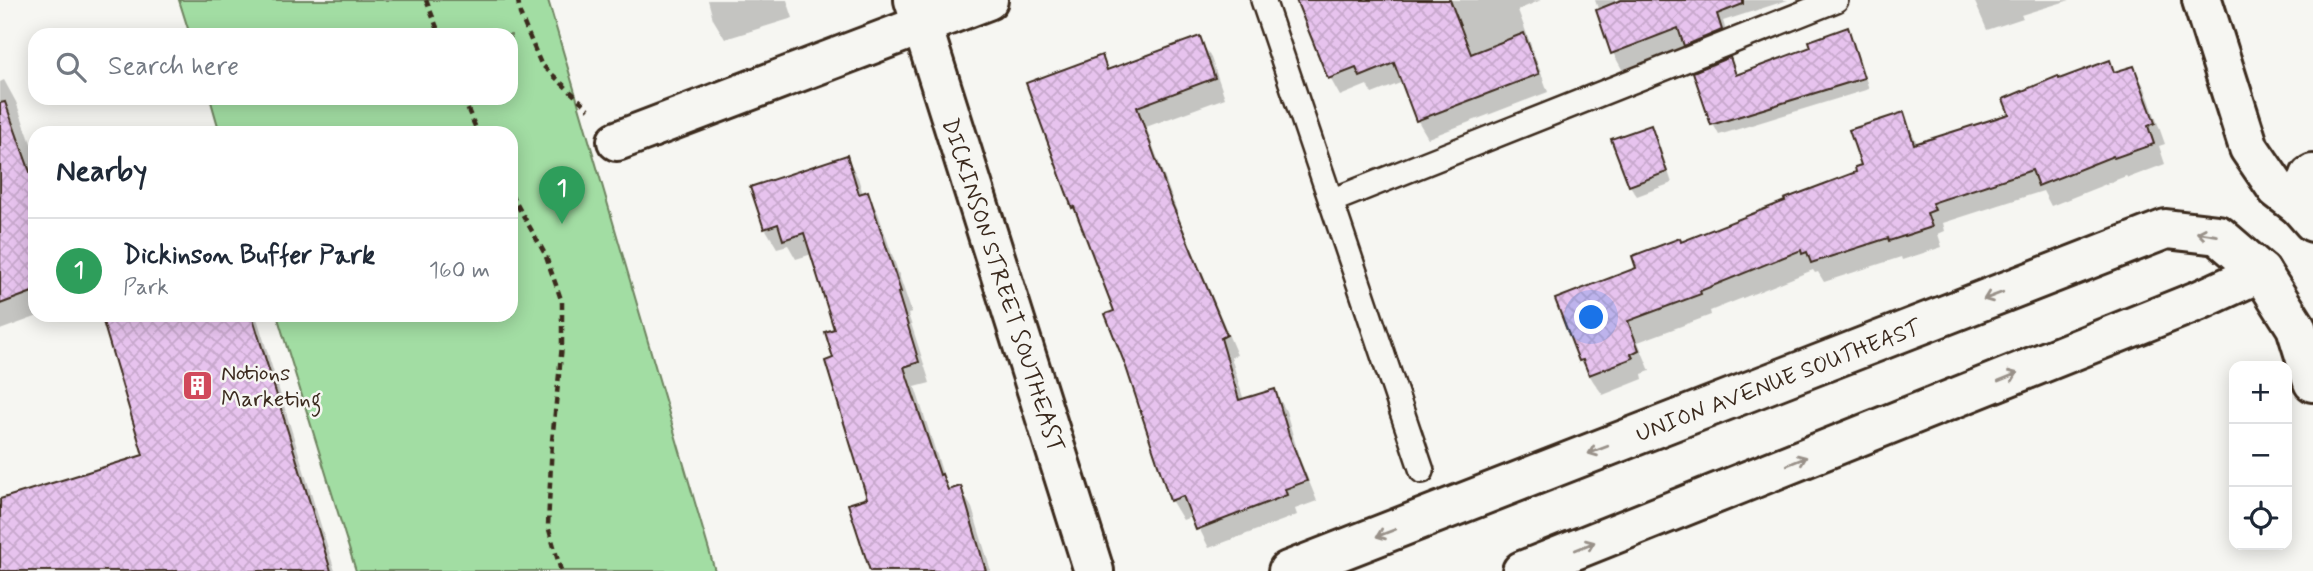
<!DOCTYPE html>
<html lang="en">
<head>
<meta charset="utf-8">
<style>
	body { margin:0; font-family:Mynerve,sans-serif; background:#f6f6f7; color:#1f2937 }
	.controls { position:absolute; right:21px; bottom:21px; display:grid; overflow:hidden; border-radius:14px; box-shadow:0 4px 18px #0003 }
	.controls button { width:63px; height:63px; display:grid; place-items:center; padding:0; border:0; border-bottom:2px solid #e0e1e3; background:#fff; color:#1f2937; font:35px sans-serif }
	.you { position:absolute; left:1592px; top:318px; width:24px; height:24px; margin:-18px; border:5px solid #fff; border-radius:50%; background:#1a73e8; box-shadow:0 0 0 10px #1a73e833 }
	.badge { display:grid; place-items:center; width:46px; height:46px; border-radius:50%; background:#d1495b; color:#fff; font-size:23px; font-weight:700 }
	.pin { position:absolute; translate:-50% -58px; filter:drop-shadow(0 2px 4px #0008) }
	.pin::after { content:''; position:absolute; top:37px; width:24px; height:21px; background:inherit; clip-path:polygon(0 0,100% 0,50% 100%) }
	.list { margin:0; padding:0; list-style:none }
	h2 { display:flex; justify-content:space-between; align-items:center; height:91px; margin:0; padding:0 28px; font-size:30px }
	h2 small { font-size:23px; font-weight:400; color:#747a83 }
	.list li { display:grid; grid-template-columns:46px 1fr auto; gap:21px; align-items:center; box-sizing:border-box; height:105px; padding:0 28px; border-top:2px solid #e0e1e3 }
	.list b { display:block; font-size:26px; white-space:nowrap }
	.list p { margin:0; font-size:23px; white-space:nowrap; color:#747a83 }
	.list em { font-size:23px; font-style:normal; color:#747a83 }
	.icon { flex:none; width:38px; height:38px; fill:none; stroke:currentColor; stroke-width:2; stroke-linecap:round; stroke-linejoin:round }
	.map { position:relative; flex:none; width:2313px; height:571px; overflow:hidden }
	.search { position:absolute; background:#fff; box-shadow:0 4px 18px #0003; left:28px; top:28px; width:490px; height:77px; display:flex; align-items:center; gap:18px; box-sizing:border-box; padding:0 24px; border-radius:21px; color:#747a83; font-size:26px }
	.panel { position:absolute; background:#fff; box-shadow:0 4px 18px #0003; left:28px; top:126px; width:490px; height:196px; border-radius:21px }
	.map>svg:first-child { display:block }
</style>
</head>
<body>
<div class="map">
<svg width="2313" height="571" viewBox="0 0 2313 571">
	<defs>
		<pattern id="building-cross-hatch" width="8" height="8" patternUnits="userSpaceOnUse" patternTransform="scale(1.75)"><rect width="8" height="8" fill="#e7c3ee"/><path d="M0 0l8 8M0 8l8-8" fill="none" stroke="#c7a8cc"/></pattern>
	</defs>
	<rect width="100%" height="100%" fill="#f6f6f2"/>
	<filter id="ink" filterUnits="userSpaceOnUse"><feTurbulence type="fractalNoise" baseFrequency=".0143" numOctaves="2"/><feDisplacementMap in="SourceGraphic" scale="14" xChannelSelector="R" yChannelSelector="G"/><feConvolveMatrix kernelMatrix="1 2 1 2 8 2 1 2 1" color-interpolation-filters="sRGB"/></filter>
	<g filter="url(#ink)">
		<path fill="#a2dda3" stroke="#6e8460" stroke-width="2" d="M 179,0 L 548,0 L 715,571 L 356,571 L 277,315 L 511,315 L 511,133 L 220,133 L 210,98 L 511,98 L 511,35 L 190,35 Z"/>
		<g fill="#0003">
			<path d="M 708,0 L 787,0 L 793,18 L 725,39 L 713,19 Z"/>
			<path d="M 1308,0 L 1541,0 L 1518,10 L 1548,92 L 1428,138 L 1418,121 L 1403,82 L 1372,94 L 1367,85 L 1340,96 L 1330,78 Z"/>
			<path d="M 1595,0 L 1788,0 L 1723,21 L 1731,48 L 1695,63 L 1686,46 L 1623,71 L 1613,53 Z"/>
			<path d="M 1974,0 L 2070,0 L 2021,15 L 2023,18 L 1987,30 Z"/>
			<path d="M 1847,30 L 1853,40 L 1869,89 L 1719,135 L 1713,124 L 1729,59 L 1738,77 L 1813,48 Z"/>
			<path d="M 1199,38 L 1211,58 L 1225,98 L 1146,127 L 1182,225 L 1237,355 L 1231,357 L 1244,401 L 1275,391 L 1286,411 L 1299,457 L 1317,501 L 1295,509 L 1297,515 L 1209,548 L 1193,516 L 1183,520 L 1171,500 L 1117,312 L 1082,224 L 1073,208 L 1028,84 L 1101,57 L 1109,71 Z"/>
			<path d="M 2109,62 L 2116,74 L 2133,68 L 2145,88 L 2165,144 L 2159,146 L 2165,164 L 2128,178 L 2126,176 L 2051,206 L 2043,191 L 1943,223 L 1945,231 L 1938,234 L 1942,247 L 1902,260 L 1901,257 L 1824,282 L 1818,272 L 1815,273 L 1813,270 L 1710,311 L 1711,315 L 1638,342 L 1650,371 L 1642,374 L 1643,379 L 1603,395 L 1593,381 L 1581,360 L 1639,269 L 1681,244 L 1859,173 L 1903,114 L 1918,145 L 2011,115 L 2059,81 Z"/>
			<path d="M 4,80 L 16,102 L 35,154 L 35,166 L 31,168 L 35,178 L 35,315 L 41,315 L 0,330 L 0,82 Z"/>
			<path d="M 1651,127 L 1657,138 L 1672,183 L 1637,196 L 1630,186 Z"/>
			<path d="M 847,157 L 858,178 L 863,194 L 867,193 L 878,213 L 912,313 L 908,314 L 930,383 L 915,387 L 946,484 L 950,491 L 960,488 L 972,508 L 991,571 L 872,571 L 869,499 L 835,359 L 836,330 L 812,254 L 796,259 L 788,245 L 777,248 L 765,228 Z"/>
			<path d="M 103,315 L 256,315 L 335,571 L 0,571 L 0,502 L 145,456 Z"/>
		</g>
		<g fill="url(#building-cross-hatch)" stroke="#3b2a1e" stroke-width="2">
			<path d="M 1296,0 L 1450,0 L 1471,54 L 1524,33 L 1539,74 L 1416,121 L 1394,63 L 1360,77 L 1356,68 L 1328,79 Z"/>
			<path d="M 1621,0 L 1743,0 L 1743,4 L 1717,14 L 1722,30 L 1684,46 L 1678,28 L 1611,54 L 1596,10 Z"/>
			<path d="M 1848,27 L 1864,78 L 1711,125 L 1693,72 L 1730,57 L 1736,75 L 1811,47 L 1809,41 Z"/>
			<path d="M 1200,36 L 1215,78 L 1137,107 L 1172,204 L 1227,335 L 1221,338 L 1239,400 L 1275,389 L 1289,435 L 1307,481 L 1285,489 L 1287,495 L 1196,530 L 1183,496 L 1170,501 L 1126,367 L 1105,314 L 1114,311 L 1074,207 L 1072,208 L 1026,83 L 1102,55 L 1107,70 Z"/>
			<path d="M 2110,60 L 2114,72 L 2134,66 L 2155,123 L 2148,126 L 2154,144 L 2114,158 L 2113,156 L 2038,186 L 2032,170 L 1932,203 L 1935,210 L 1927,213 L 1932,227 L 1889,241 L 1888,238 L 1811,263 L 1807,252 L 1802,254 L 1801,250 L 1700,291 L 1701,294 L 1628,321 L 1639,350 L 1631,354 L 1633,358 L 1589,375 L 1583,360 L 1579,361 L 1555,299 L 1636,268 L 1632,256 L 1680,238 L 1681,242 L 1785,201 L 1784,199 L 1856,172 L 1855,167 L 1861,165 L 1849,130 L 1904,112 L 1914,144 L 2009,114 L 2003,99 L 2058,76 L 2059,79 Z"/>
			<path d="M 5,102 L 35,186 L 35,291 L 0,304 L 0,103 Z"/>
			<path d="M 1651,125 L 1667,172 L 1629,186 L 1611,139 Z"/>
			<path d="M 847,155 L 859,194 L 868,191 L 901,292 L 898,293 L 919,362 L 904,367 L 940,475 L 942,474 L 948,490 L 961,486 L 986,571 L 870,571 L 848,504 L 867,498 L 825,361 L 833,358 L 825,332 L 834,329 L 804,233 L 783,240 L 778,224 L 764,229 L 750,187 Z"/>
			<path d="M 101,315 L 252,315 L 331,571 L 0,571 L 0,499 L 143,455 Z"/>
		</g>
		<g fill="none" stroke-linecap="round" stroke-linejoin="round">
			<defs>
				<g id="service">
					<path d="M 1263,0 L 1331,201 L 1836,0"/>
					<path d="M 1331,201 L 1422,471"/>
				</g>
				<g id="minor">
					<path d="M 914,0 L 1094,571"/>
					<path d="M 2202,0 L 2249,148 L 2277,189 L 2299,206 L 2313,222"/>
					<path d="M 617,141 L 988,0"/>
					<path d="M 2299,206 L 2310,176 L 2313,174"/>
					<path d="M 1288,571 L 2166,229 L 2218,235 L 2261,272 L 2296,327 L 2313,382"/>
					<path d="M 1522,571 L 2200,300 L 2261,272"/>
				</g>
			</defs>
			<use href="#service" stroke="#3b2a1e" stroke-width="28"/>
			<use href="#minor" stroke="#3b2a1e" stroke-width="44"/>
			<g stroke="#3b2a1e" stroke-width="4.5" stroke-dasharray="7 5" stroke-linecap="butt">
				<path d="M 426,0 L 440,35"/>
				<path d="M 518,0 L 520,14 L 541,64 L 589,109"/>
				<path d="M 463,98 L 478,133"/>
				<path d="M 511,194 L 545,254 L 562,302 L 562,346 L 552,441 L 548,526 L 561,571"/>
			</g>
			<use href="#service" stroke="#f6f6f2" stroke-width="23"/>
			<use href="#minor" stroke="#f6f6f2" stroke-width="38"/>
		</g>
		<defs><path id="oneway-shaft" d="M-6 0H5M1.5-3L5.5 0L1.5 3" fill="none" stroke-width="1.6" stroke-linecap="round" stroke-linejoin="round" transform="scale(1.75)"/></defs>
		<g stroke="#989088">
			<use href="#oneway-shaft" transform="translate(2207 234) rotate(-171)"/>
			<use href="#oneway-shaft" transform="translate(1993 296) rotate(159)"/>
			<use href="#oneway-shaft" transform="translate(2008 377) rotate(-22)"/>
			<use href="#oneway-shaft" transform="translate(1598 450) rotate(159)"/>
			<use href="#oneway-shaft" transform="translate(1797 461) rotate(-22)"/>
			<use href="#oneway-shaft" transform="translate(1386 533) rotate(159)"/>
			<use href="#oneway-shaft" transform="translate(1585 546) rotate(-22)"/>
		</g>
	</g>
	<defs>
		<symbol id="building-square" viewBox="-11 -11 22 22"><rect x="-9" y="-9" width="18" height="18" rx="4" fill="#d1495b" stroke="#f6f6f2"/><path d="M-4-6H4V6H1V3H-1V6H-4ZM-2.5-4.3h1.7v1.8h-1.7ZM.8-4.3h1.7v1.8H.8ZM-2.5-1h1.7V.8h-1.7ZM.8-1h1.7V.8H.8Z" fill="#fff"/></symbol>
	</defs>
	<g fill-rule="evenodd">
		<use href="#building-square" x="180" y="368" width="35" height="35"/>
	</g>
	<g text-anchor="middle" stroke-width="5" stroke-linejoin="round" paint-order="stroke">
		<g font-size="23" fill="#3b2a1e" stroke="#f6f6f2">
			<text transform="translate(1004 285) rotate(72)" y="8">DICKINSON STREET SOUTHEAST</text>
			<text transform="translate(1778 380) rotate(-21)" y="8">UNION AVENUE SOUTHEAST</text>
		</g>
		<g font-size="23" fill="#3b2a1e" stroke="#f6f6f2" text-anchor="start">
			<text x="221" y="380">Notions<tspan x="221" dy="26">Marketing</tspan></text>
		</g>
	</g>
</svg>
<div class="controls">
<button>+</button>
<button>−</button>
<button><svg class="icon" aria-label="locate" viewBox="0 0 24 24"><circle cx="12" cy="12" r="6"/><path d="M12 2v4M12 18v4M2 12h4M18 12h4"/></svg></button>
</div>
<div class="you"></div>
<div class="pin badge" style="left:562px;top:224px;background:#2e9e5b">1</div>
<div class="search"><svg class="icon" aria-label="search" viewBox="0 0 24 24"><circle cx="10" cy="10" r="6"/><path d="M15 15l6 6"/></svg>Search here</div>
<section class="panel">
<h2>Nearby<small></small></h2>
<ul class="list">
<li><span class="badge" style="background:#2e9e5b">1</span><div><b>Dickinson Buffer Park</b><p>Park</p></div><em>160 m</em></li>
</ul>
</section>
</div>
</body>
</html>
